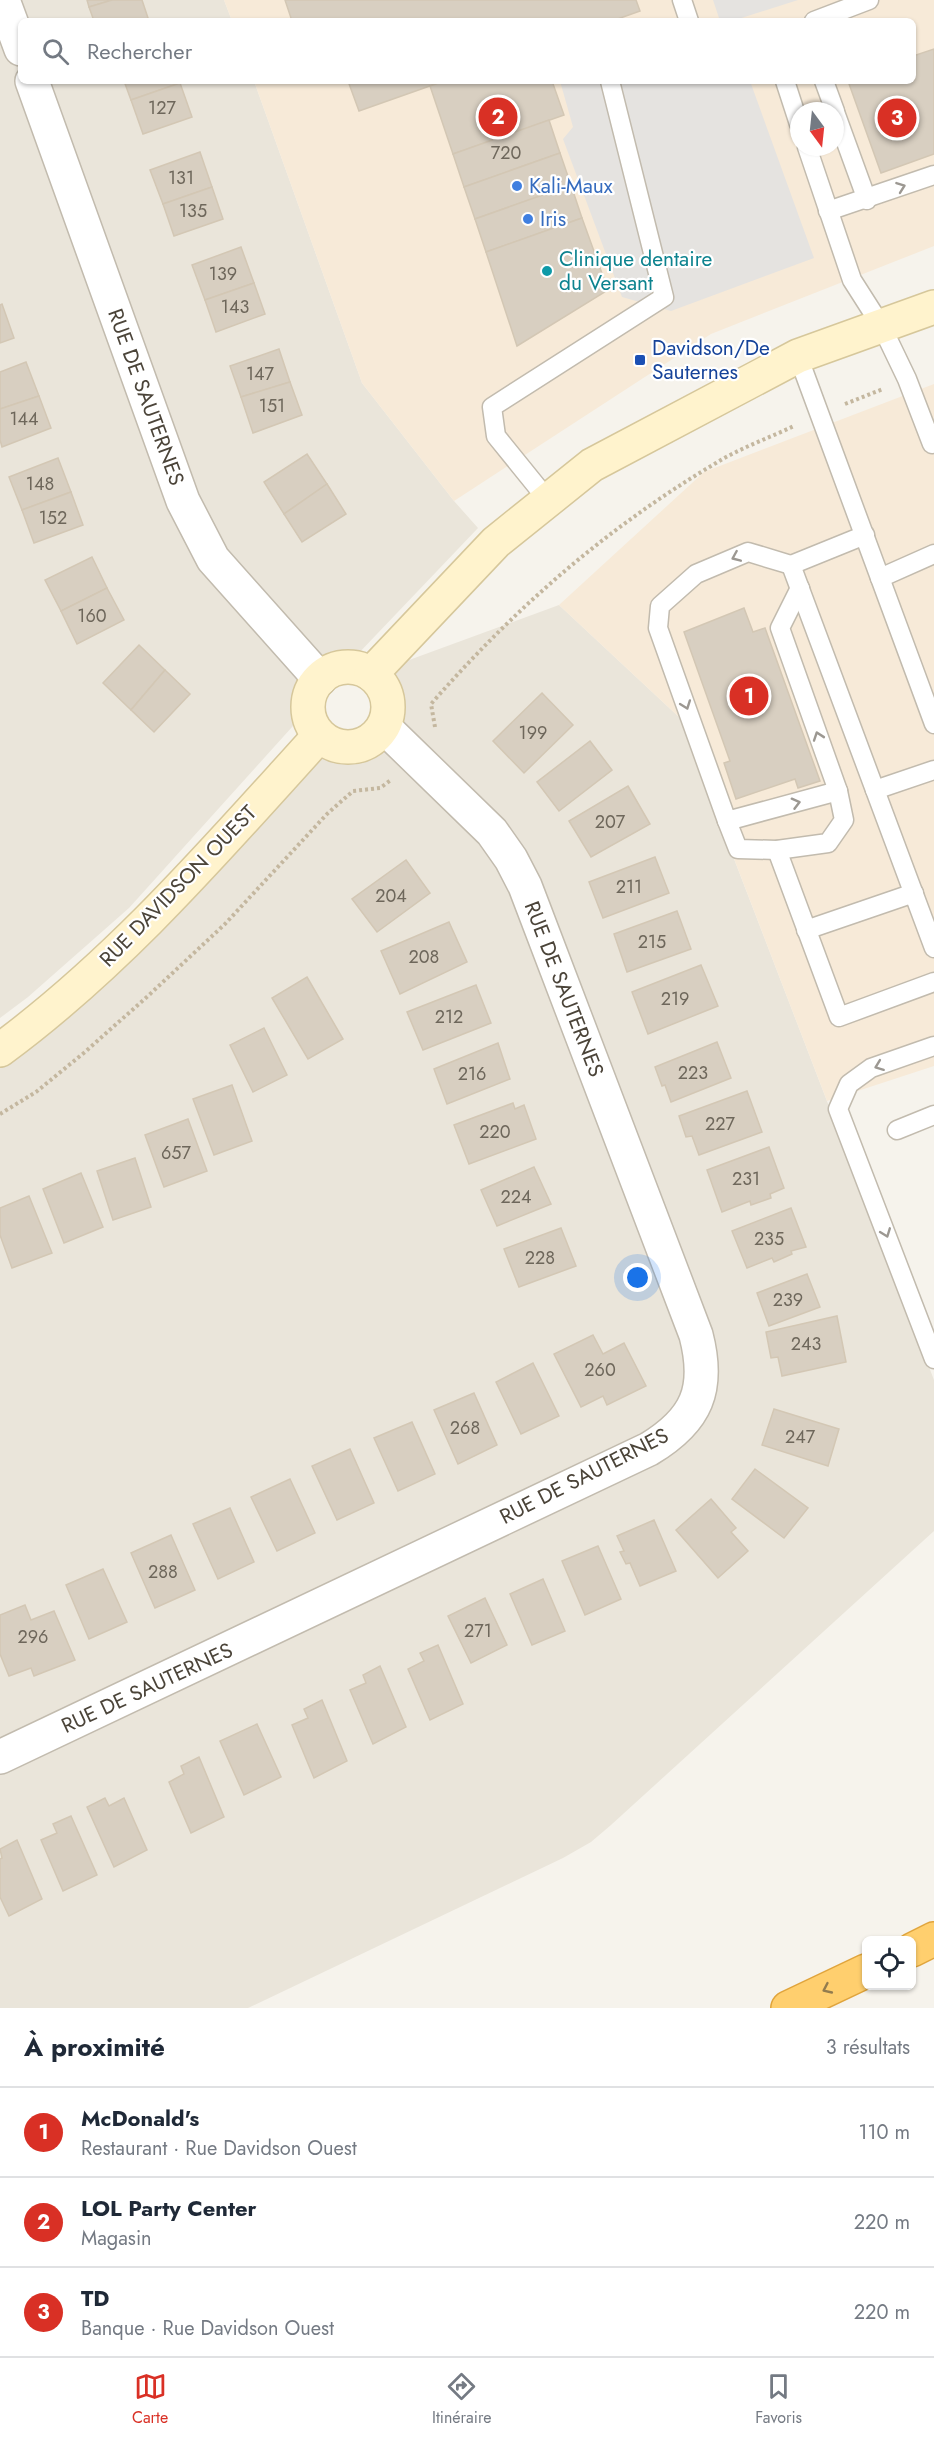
<!DOCTYPE html>
<html lang="fr">
<head>
<meta charset="utf-8">
<style>
	body { margin:0; font-family:Jost,sans-serif; background:#f6f6f7; color:#1f2937 }
	.controls { position:absolute; right:18px; bottom:18px; display:grid; overflow:hidden; border-radius:9px; box-shadow:0 2px 4px #0004 }
	.controls button { width:54px; height:54px; display:grid; place-items:center; padding:0; border:0; border-bottom:2px solid #e0e1e3; background:#fff; color:#1f2937; font:30px sans-serif }
	.compass { position:absolute; left:790px; top:102px; width:54px; height:54px; border-radius:50%; background:#fff; box-shadow:0 2px 4px #0004; rotate:165deg }
	.you { position:absolute; left:638px; top:1278px; width:21px; height:21px; margin:-15px; border:4px solid #fff; border-radius:50%; background:#1a73e8; box-shadow:0 0 0 9px #1a73e833 }
	.badge { display:grid; place-items:center; width:39px; height:39px; border-radius:50%; background:#d93025; color:#fff; font-size:20px; font-weight:700 }
	.pin { position:absolute; translate:-50% -50%; border:3px solid #fff; box-shadow:0 2px 6px #0006 }
	.list { margin:0; padding:0; list-style:none }
	h2 { display:flex; justify-content:space-between; align-items:center; height:78px; margin:0; padding:0 24px; font-size:26px }
	h2 small { font-size:20px; font-weight:400; color:#747a83 }
	.list li { display:grid; grid-template-columns:39px 1fr auto; gap:18px; align-items:center; box-sizing:border-box; height:90px; padding:0 24px; border-top:2px solid #e0e1e3 }
	.list b { display:block; font-size:22px; white-space:nowrap }
	.list p { margin:0; font-size:20px; white-space:nowrap; color:#747a83 }
	.list em { font-size:20px; font-style:normal; color:#747a83 }
	.icon { flex:none; width:33px; height:33px; fill:none; stroke:currentColor; stroke-width:2; stroke-linecap:round; stroke-linejoin:round }
	.map { position:relative; flex:none; width:934px; height:2008px; overflow:hidden }
	.search { position:absolute; background:#fff; box-shadow:0 2px 4px #0004; left:18px; right:18px; top:18px; height:66px; display:flex; align-items:center; gap:15px; box-sizing:border-box; padding:0 21px; border-radius:9px; color:#747a83; font-size:22px }
	.sheet { height:348px; background:#fff }
	nav { display:flex; justify-content:space-around; align-items:center; box-sizing:border-box; height:84px; border-top:2px solid #e0e1e3; background:#fff; font-size:16px; color:#747a83 }
	nav a { display:grid; justify-items:center; gap:3px }
	nav .on { color:#d93025 }
	.map>svg:first-child { display:block }
</style>
</head>
<body>
<div class="map">
<svg width="934" height="2008" viewBox="0 0 934 2008">
	<rect width="100%" height="100%" fill="#f6f3ec"/>
	<g fill="#eae5da">
		<path d="M 0,0 L 224,0 L 232,21 L 21,21 L 21,81 L 254,81 L 362,383 L 454,501 L 478,528 L 356,656 L 129,908 L 28,997 L 0,1018 Z"/>
		<path d="M 559,605 L 680,718 L 934,1380 L 934,1531 L 611,1825 L 591,1842 L 563,1858 L 248,2008 L 0,2008 L 0,1050 L 319,736 L 335,746 L 354,748 L 372,741 L 384,727 L 388,713 L 388,698 L 382,685 L 371,674 Z"/>
	</g>
	<g fill="#f7ead8" fill-rule="evenodd">
		<path d="M 224,0 L 934,0 L 934,246 L 711,334 L 454,501 L 362,383 L 254,81 L 913,81 L 913,21 L 232,21 ZM 799,111 L 835,111 L 835,147 L 799,147 Z"/>
		<path d="M 934,384 L 934,1066 L 827,1101 L 680,718 L 559,605 L 704,472 Z"/>
	</g>
	<g fill="#e5e3e0">
		<path d="M 713,0 L 798,0 L 732,21 L 720,21 Z"/>
		<path d="M 560,81 L 750,81 L 814,258 L 671,311 L 622,297 L 563,139 L 573,127 Z"/>
	</g>
	<g fill="#d8cfc1" stroke="#d3c7b4" stroke-width="1.5">
		<path d="M 87,0 L 112,0 L 89,7 Z"/>
		<path d="M 112,0 L 142,0 L 149,21 L 94,21 L 89,7 Z"/>
		<path d="M 285,0 L 636,0 L 640,11 L 612,21 L 292,21 Z"/>
		<path d="M 934,49 L 934,154 L 881,173 L 848,81 L 913,81 L 913,56 Z"/>
		<path d="M 124,81 L 179,81 L 180,83 L 131,100 Z"/>
		<path d="M 348,81 L 444,81 L 359,111 Z"/>
		<path d="M 444,81 L 552,81 L 564,115 L 453,154 L 430,86 Z"/>
		<path d="M 180,83 L 192,117 L 143,134 L 131,100 Z"/>
		<path d="M 549,120 L 560,153 L 464,187 L 453,154 Z"/>
		<path d="M 200,152 L 212,187 L 163,204 L 150,170 Z"/>
		<path d="M 560,153 L 571,185 L 475,219 L 464,187 Z"/>
		<path d="M 571,185 L 582,218 L 486,252 L 475,219 Z"/>
		<path d="M 212,187 L 223,219 L 174,236 L 163,204 Z"/>
		<path d="M 582,218 L 608,290 L 517,346 L 486,252 Z"/>
		<path d="M 241,247 L 254,283 L 205,300 L 192,265 Z"/>
		<path d="M 254,283 L 265,314 L 216,332 L 205,300 Z"/>
		<path d="M 2,304 L 14,338 L 0,343 L 0,305 Z"/>
		<path d="M 279,349 L 290,382 L 241,397 L 230,366 Z"/>
		<path d="M 26,362 L 39,396 L 0,409 L 0,372 Z"/>
		<path d="M 290,382 L 302,415 L 253,433 L 241,397 Z"/>
		<path d="M 39,396 L 51,428 L 2,447 L 0,440 L 0,409 Z"/>
		<path d="M 307,454 L 327,484 L 284,514 L 264,482 Z"/>
		<path d="M 58,458 L 71,492 L 22,510 L 9,477 Z"/>
		<path d="M 327,484 L 346,514 L 302,542 L 284,514 Z"/>
		<path d="M 71,492 L 83,525 L 34,543 L 22,510 Z"/>
		<path d="M 92,557 L 107,588 L 61,611 L 45,580 Z"/>
		<path d="M 107,588 L 124,620 L 77,644 L 61,611 Z"/>
		<path d="M 744,608 L 753,632 L 765,628 L 820,781 L 798,788 L 795,779 L 736,799 L 724,763 L 730,761 L 684,632 Z"/>
		<path d="M 139,645 L 165,670 L 131,710 L 103,683 Z"/>
		<path d="M 165,670 L 190,694 L 154,732 L 131,710 Z"/>
		<path d="M 542,693 L 573,725 L 524,773 L 493,741 Z"/>
		<path d="M 590,741 L 612,770 L 559,811 L 537,782 Z"/>
		<path d="M 628,786 L 650,824 L 591,857 L 569,821 Z"/>
		<path d="M 655,857 L 669,893 L 603,918 L 589,882 Z"/>
		<path d="M 406,860 L 430,893 L 377,932 L 352,899 Z"/>
		<path d="M 677,911 L 691,949 L 627,972 L 614,934 Z"/>
		<path d="M 449,922 L 467,962 L 400,994 L 381,951 Z"/>
		<path d="M 701,965 L 718,1006 L 648,1034 L 632,992 Z"/>
		<path d="M 307,977 L 343,1039 L 308,1059 L 272,998 Z"/>
		<path d="M 476,985 L 491,1023 L 423,1050 L 407,1012 Z"/>
		<path d="M 264,1028 L 287,1075 L 253,1092 L 230,1045 Z"/>
		<path d="M 717,1042 L 731,1078 L 671,1102 L 665,1085 L 662,1086 L 655,1067 Z"/>
		<path d="M 498,1043 L 510,1079 L 447,1104 L 434,1069 Z"/>
		<path d="M 232,1085 L 252,1141 L 214,1155 L 193,1099 Z"/>
		<path d="M 747,1091 L 762,1132 L 699,1155 L 692,1136 L 686,1137 L 679,1116 Z"/>
		<path d="M 513,1103 L 515,1109 L 524,1105 L 536,1139 L 469,1164 L 454,1125 Z"/>
		<path d="M 188,1119 L 207,1171 L 164,1187 L 145,1135 Z"/>
		<path d="M 769,1147 L 784,1188 L 770,1194 L 771,1198 L 751,1205 L 750,1201 L 722,1212 L 707,1170 Z"/>
		<path d="M 135,1158 L 151,1207 L 113,1220 L 97,1171 Z"/>
		<path d="M 534,1167 L 551,1204 L 497,1226 L 481,1190 Z"/>
		<path d="M 81,1173 L 103,1227 L 64,1243 L 43,1189 Z"/>
		<path d="M 29,1196 L 52,1253 L 12,1268 L 0,1235 L 0,1208 Z"/>
		<path d="M 791,1208 L 806,1247 L 791,1251 L 792,1254 L 774,1262 L 772,1258 L 747,1268 L 732,1231 Z"/>
		<path d="M 561,1228 L 576,1266 L 519,1287 L 504,1249 Z"/>
		<path d="M 807,1274 L 820,1307 L 769,1326 L 757,1293 Z"/>
		<path d="M 837,1316 L 846,1362 L 782,1376 L 778,1357 L 771,1358 L 766,1332 Z"/>
		<path d="M 593,1335 L 603,1354 L 624,1343 L 646,1386 L 607,1405 L 603,1396 L 581,1407 L 554,1354 Z"/>
		<path d="M 533,1363 L 559,1416 L 521,1434 L 496,1382 Z"/>
		<path d="M 474,1393 L 497,1445 L 458,1464 L 434,1410 Z"/>
		<path d="M 774,1409 L 839,1429 L 828,1466 L 762,1445 Z"/>
		<path d="M 412,1422 L 435,1474 L 398,1491 L 374,1438 Z"/>
		<path d="M 350,1449 L 374,1503 L 337,1520 L 312,1466 Z"/>
		<path d="M 755,1469 L 808,1508 L 784,1538 L 732,1499 Z"/>
		<path d="M 290,1479 L 315,1533 L 277,1551 L 251,1497 Z"/>
		<path d="M 711,1499 L 736,1528 L 731,1532 L 748,1551 L 718,1578 L 676,1530 Z"/>
		<path d="M 230,1508 L 254,1562 L 218,1579 L 193,1524 Z"/>
		<path d="M 654,1520 L 676,1571 L 640,1586 L 630,1563 L 626,1564 L 620,1552 L 624,1551 L 617,1536 Z"/>
		<path d="M 171,1535 L 195,1590 L 155,1608 L 131,1553 Z"/>
		<path d="M 598,1546 L 621,1599 L 585,1615 L 562,1561 Z"/>
		<path d="M 103,1569 L 127,1622 L 89,1639 L 66,1585 Z"/>
		<path d="M 543,1579 L 565,1631 L 532,1645 L 510,1594 Z"/>
		<path d="M 485,1598 L 507,1645 L 471,1663 L 448,1616 Z"/>
		<path d="M 25,1605 L 31,1620 L 54,1611 L 75,1660 L 34,1676 L 31,1668 L 9,1676 L 0,1654 L 0,1615 Z"/>
		<path d="M 438,1645 L 463,1704 L 430,1720 L 408,1669 L 424,1661 L 420,1653 Z"/>
		<path d="M 380,1666 L 406,1727 L 373,1744 L 350,1690 L 366,1683 L 363,1675 Z"/>
		<path d="M 322,1700 L 347,1761 L 314,1778 L 292,1725 L 308,1718 L 304,1709 Z"/>
		<path d="M 257,1724 L 281,1777 L 244,1795 L 220,1741 Z"/>
		<path d="M 199,1757 L 224,1817 L 191,1833 L 169,1782 L 184,1774 L 181,1766 Z"/>
		<path d="M 105,1798 L 109,1806 L 124,1798 L 147,1850 L 114,1867 L 87,1807 Z"/>
		<path d="M 71,1816 L 97,1875 L 63,1891 L 41,1840 L 57,1833 L 53,1824 Z"/>
		<path d="M 17,1840 L 42,1899 L 9,1916 L 0,1897 L 0,1859 L 2,1858 L 0,1849 Z"/>
	</g>
	<g fill="none" stroke-linecap="round" stroke-linejoin="round">
		<defs>
			<g id="lane">
				<path d="M 682,0 L 689,21"/>
				<path d="M 814,21 L 869,0"/>
				<path d="M 785,81 L 799,124"/>
				<path d="M 824,81 L 835,111"/>
				<path d="M 835,112 L 867,200"/>
				<path d="M 807,147 L 852,280 L 882,327 L 907,379 L 932,444"/>
				<path d="M 828,211 L 934,175"/>
				<path d="M 798,356 L 934,724"/>
				<path d="M 547,499 L 496,436 L 492,407 L 664,297 L 610,81"/>
				<path d="M 865,535 L 791,565 L 934,948"/>
				<path d="M 791,565 L 748,552 L 696,574 L 660,606 L 658,628 L 727,821 L 838,791"/>
				<path d="M 880,578 L 934,554"/>
				<path d="M 875,790 L 934,770"/>
				<path d="M 727,821 L 738,849 L 777,850 L 828,843 L 844,820 L 838,791 L 780,628 L 800,588"/>
				<path d="M 777,850 L 839,1017 L 934,982"/>
				<path d="M 806,930 L 914,893"/>
				<path d="M 934,1046 L 871,1068 L 849,1084 L 838,1109 L 934,1359"/>
				<path d="M 897,1130 L 934,1115"/>
			</g>
			<g id="street">
				<path d="M 3,0 L 21,49"/>
				<path d="M 32,81 L 183,501 L 213,559 L 320,679"/>
				<path d="M 0,1757 L 649,1449 C 697,1420 710,1389 696,1335 L 525,886 L 511,859 L 492,832 L 384,727"/>
			</g>
			<g id="secondary">
				<circle cx="348" cy="707" r="40"/>
				<path d="M 371,674 L 496,542 L 592,465 L 798,356 L 934,307"/>
				<path d="M 0,1050 C 121,961 219,846 319,736"/>
			</g>
			<g id="highway">
				<path d="M 912,1950 L 934,1939"/>
				<path d="M 788,2008 L 866,1971"/>
			</g>
		</defs>
		<use href="#lane" stroke="#c2bbae" stroke-width="21"/>
		<use href="#street" stroke="#c2bbae" stroke-width="36"/>
		<use href="#secondary" stroke="#d6c79b" stroke-width="36"/>
		<use href="#highway" stroke="#e0a43c" stroke-width="36"/>
		<g stroke="#c4b79f" stroke-width="4" stroke-dasharray="3 3" stroke-linecap="butt">
			<path d="M 845,404 L 883,389"/>
			<path d="M 435,727 L 431,704 C 516,607 605,529 716,463 C 740,448 769,438 794,426"/>
			<path d="M 0,1114 L 36,1092 L 85,1052 L 149,995 L 225,924 L 327,814 L 353,791 L 380,788 L 391,780"/>
		</g>
		<use href="#lane" stroke="#fff" stroke-width="18"/>
		<use href="#street" stroke="#fff" stroke-width="33"/>
		<use href="#secondary" stroke="#fff3cd" stroke-width="33"/>
		<use href="#highway" stroke="#ffcf6e" stroke-width="33"/>
	</g>
	<defs><path id="oneway-chevron" d="M-2-3.5L2.5 0L-2 3.5" fill="none" stroke-width="1.6" stroke-linecap="round" stroke-linejoin="round" transform="scale(1.5)"/></defs>
	<g stroke="#9c9892">
		<use href="#oneway-chevron" transform="translate(901 187) rotate(-20)"/>
		<use href="#oneway-chevron" transform="translate(736 557) rotate(157)"/>
		<use href="#oneway-chevron" transform="translate(686 705) rotate(70)"/>
		<use href="#oneway-chevron" transform="translate(818 736) rotate(-109)"/>
		<use href="#oneway-chevron" transform="translate(796 803) rotate(-15)"/>
		<use href="#oneway-chevron" transform="translate(879 1066) rotate(159)"/>
		<use href="#oneway-chevron" transform="translate(886 1233) rotate(69)"/>
	</g>
	<use stroke="#937c4e" href="#oneway-chevron" transform="translate(827 1989) rotate(155)"/>
	<g fill="#3f7fe0" stroke="#fff" stroke-width="2">
		<circle cx="517" cy="186" r="6"/>
		<circle cx="528" cy="219" r="6"/>
	</g>
	<circle fill="#0f9aa8" stroke="#fff" stroke-width="2" cx="547" cy="271" r="6"/>
	<rect fill="#1a4fb4" stroke="#fff" stroke-width="2" x="634" y="354" width="12" height="12" rx="3"/>
	<g text-anchor="middle" stroke-width="4.5" stroke-linejoin="round" paint-order="stroke">
		<g font-size="18" fill="#6e675b">
			<text x="162" y="114">127</text>
			<text x="506" y="159">720</text>
			<text x="181" y="184">131</text>
			<text x="193" y="217">135</text>
			<text x="223" y="280">139</text>
			<text x="235" y="313">143</text>
			<text x="260" y="380">147</text>
			<text x="272" y="412">151</text>
			<text x="24" y="425">144</text>
			<text x="40" y="490">148</text>
			<text x="53" y="524">152</text>
			<text x="92" y="622">160</text>
			<text x="533" y="739">199</text>
			<text x="610" y="828">207</text>
			<text x="629" y="893">211</text>
			<text x="391" y="902">204</text>
			<text x="652" y="948">215</text>
			<text x="424" y="963">208</text>
			<text x="675" y="1005">219</text>
			<text x="449" y="1023">212</text>
			<text x="693" y="1079">223</text>
			<text x="472" y="1080">216</text>
			<text x="720" y="1130">227</text>
			<text x="495" y="1138">220</text>
			<text x="176" y="1159">657</text>
			<text x="746" y="1185">231</text>
			<text x="516" y="1203">224</text>
			<text x="769" y="1245">235</text>
			<text x="540" y="1264">228</text>
			<text x="788" y="1306">239</text>
			<text x="806" y="1350">243</text>
			<text x="600" y="1376">260</text>
			<text x="465" y="1434">268</text>
			<text x="800" y="1443">247</text>
			<text x="163" y="1578">288</text>
			<text x="478" y="1637">271</text>
			<text x="33" y="1643">296</text>
		</g>
		<g font-size="21" fill="#366cbe" stroke="#fff" text-anchor="start">
			<text x="529" y="193">Kali-Maux</text>
			<text x="540" y="226">Iris</text>
		</g>
		<g font-size="21" fill="#0d838f" stroke="#fff" text-anchor="start">
			<text x="559" y="266">Clinique dentaire<tspan x="559" dy="24">du Versant</tspan></text>
		</g>
		<g font-size="21" fill="#164399" stroke="#fff" text-anchor="start">
			<text x="652" y="355">Davidson/De<tspan x="652" dy="24">Sauternes</tspan></text>
		</g>
		<g font-size="21" fill="#4b4439" stroke="#fff">
			<text transform="translate(146 397) rotate(70)" y="7">RUE DE SAUTERNES</text>
			<text transform="translate(178 886) rotate(-46)" y="7">RUE DAVIDSON OUEST</text>
			<text transform="translate(564 989) rotate(69)" y="7">RUE DE SAUTERNES</text>
			<text transform="translate(584 1476) rotate(-27)" y="7">RUE DE SAUTERNES</text>
			<text transform="translate(147 1688) rotate(-25)" y="7">RUE DE SAUTERNES</text>
		</g>
	</g>
</svg>
<div class="controls">
<button><svg class="icon" aria-label="locate" viewBox="0 0 24 24"><circle cx="12" cy="12" r="6"/><path d="M12 2v4M12 18v4M2 12h4M18 12h4"/></svg></button>
</div>
<svg class="compass" viewBox="-18 -18 36 36"><path d="M0-13l5 13h-10z" fill="#e53935"/><path d="M0 13l5-13h-10z" fill="#747a83"/></svg>
<div class="you"></div>
<div class="pin badge" style="left:749px;top:696px">1</div>
<div class="pin badge" style="left:498px;top:117px">2</div>
<div class="pin badge" style="left:897px;top:118px">3</div>
<div class="search"><svg class="icon" aria-label="search" viewBox="0 0 24 24"><circle cx="10" cy="10" r="6"/><path d="M15 15l6 6"/></svg>Rechercher</div>
</div>
<section class="sheet">
<h2>À proximité<small>3 résultats</small></h2>
<ul class="list">
<li><span class="badge">1</span><div><b>McDonald's</b><p>Restaurant · Rue Davidson Ouest</p></div><em>110 m</em></li>
<li><span class="badge">2</span><div><b>LOL Party Center</b><p>Magasin</p></div><em>220 m</em></li>
<li><span class="badge">3</span><div><b>TD</b><p>Banque · Rue Davidson Ouest</p></div><em>220 m</em></li>
</ul>
</section>
<nav>
<a class="on"><svg class="icon" aria-label="map" viewBox="0 0 24 24"><path d="M3 6l6-2 6 2 6-2v14l-6 2-6-2-6 2zM9 4v14M15 6v14"/></svg>Carte</a>
<a><svg class="icon" aria-label="directions" viewBox="0 0 24 24"><path d="M12 3l9 9-9 9-9-9zM9 14v-3h6M13 9l2 2-2 2"/></svg>Itinéraire</a>
<a><svg class="icon" aria-label="saved" viewBox="0 0 24 24"><path d="M7 4h10v16l-5-4-5 4z"/></svg>Favoris</a>
</nav>
</body>
</html>
